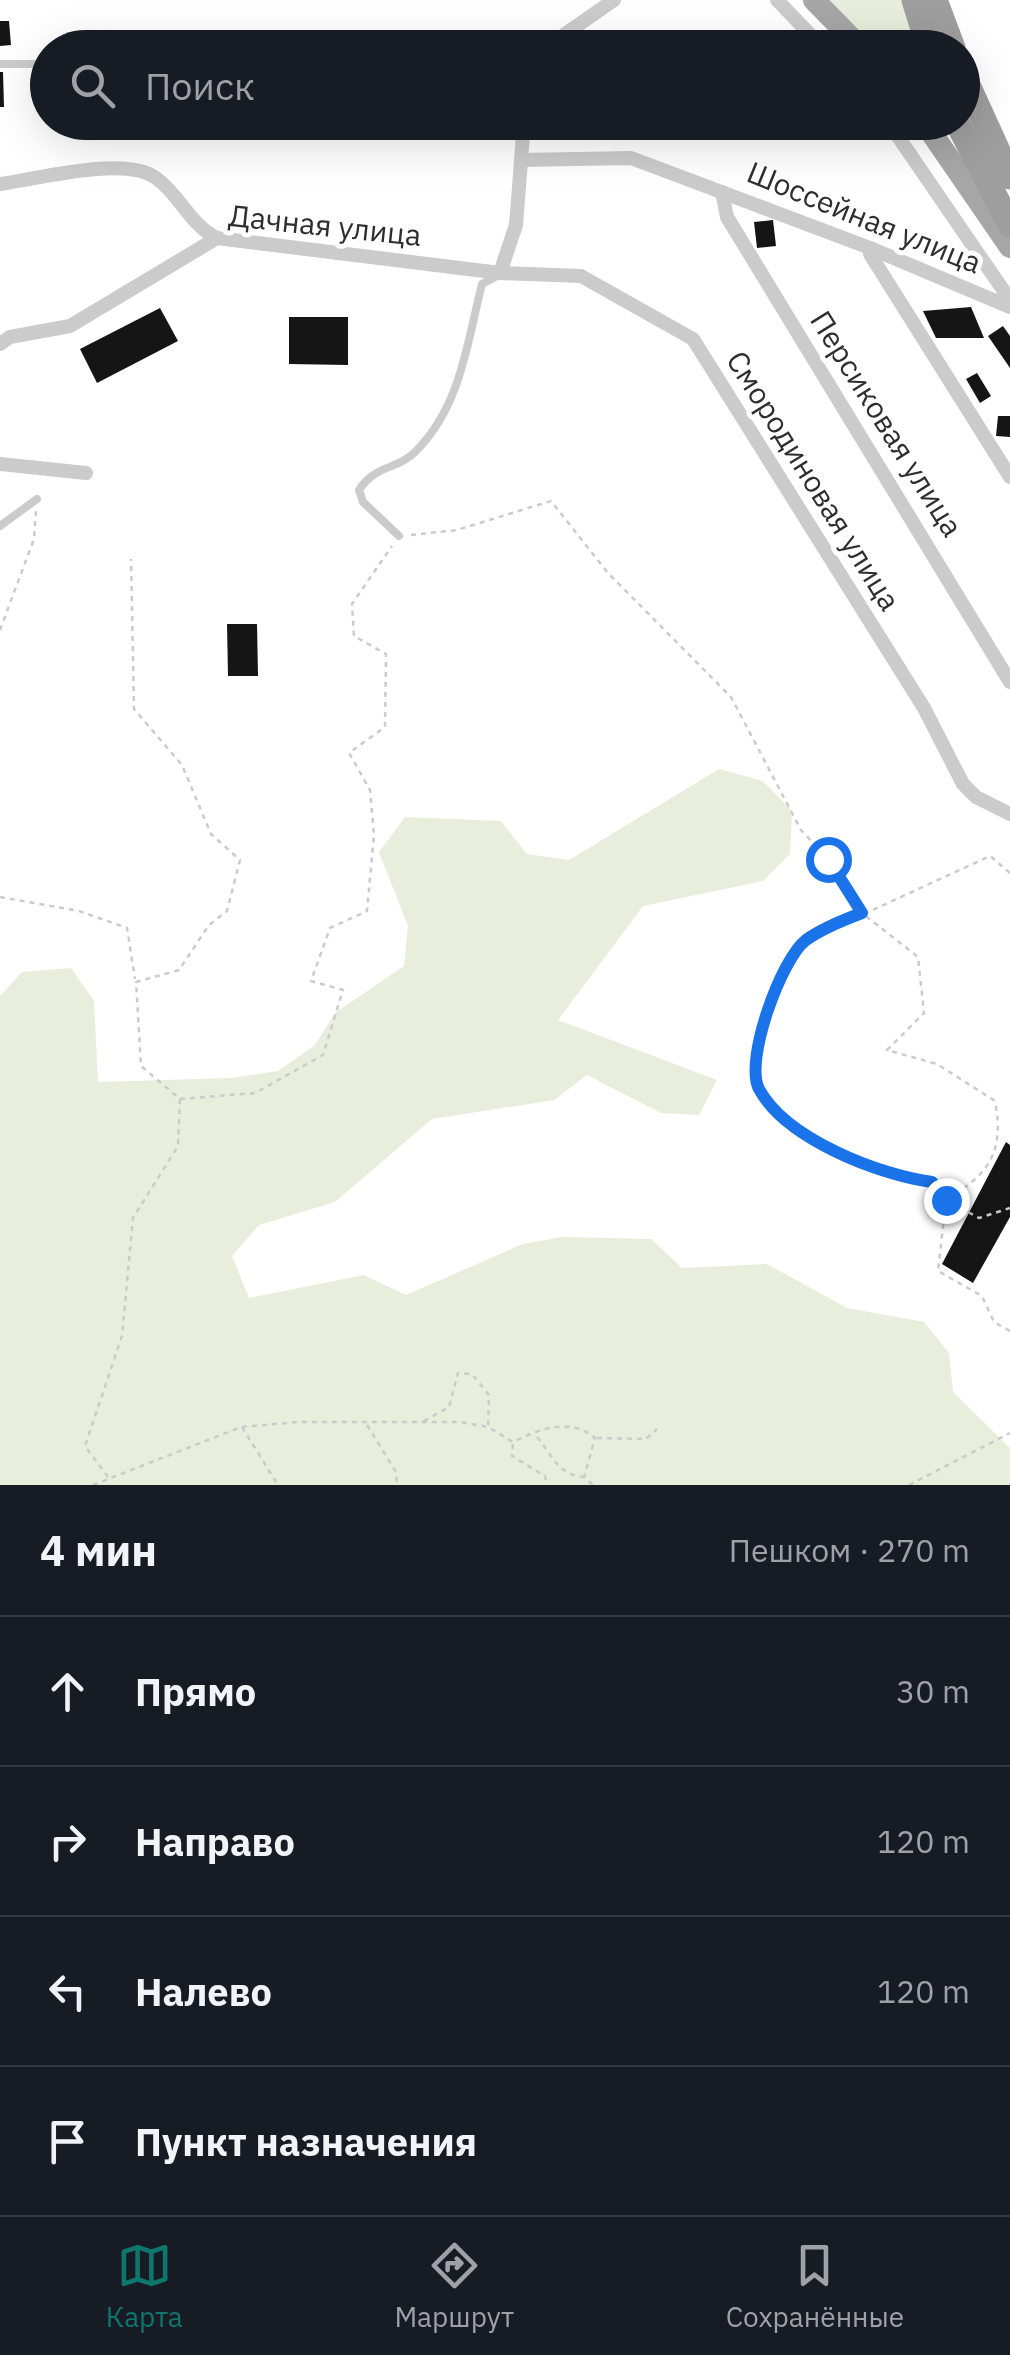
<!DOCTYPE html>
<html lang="ru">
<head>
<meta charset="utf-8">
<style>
	body { margin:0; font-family:"IBM Plex Sans",sans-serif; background:#242831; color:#f1f3f6 }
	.stop { position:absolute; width:30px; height:30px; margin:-22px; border:8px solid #1a73e8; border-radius:50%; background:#fff }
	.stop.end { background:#1a73e8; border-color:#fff; box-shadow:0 2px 10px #0008 }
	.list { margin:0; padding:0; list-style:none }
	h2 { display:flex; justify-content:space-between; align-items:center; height:130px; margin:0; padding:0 40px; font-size:42px }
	h2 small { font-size:32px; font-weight:400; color:#9ea1a6 }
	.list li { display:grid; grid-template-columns:65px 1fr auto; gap:30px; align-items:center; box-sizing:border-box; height:150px; padding:0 40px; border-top:2px solid #363941 }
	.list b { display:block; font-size:38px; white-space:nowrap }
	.list em { font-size:32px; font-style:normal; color:#9ea1a6 }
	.icon { flex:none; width:55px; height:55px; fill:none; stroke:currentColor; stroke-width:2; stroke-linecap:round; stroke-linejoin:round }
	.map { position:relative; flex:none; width:1010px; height:1485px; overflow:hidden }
	.search { position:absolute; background:#171b24; box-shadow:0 10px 40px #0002; left:30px; right:30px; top:30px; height:110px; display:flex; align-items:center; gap:25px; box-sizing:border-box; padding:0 35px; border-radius:55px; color:#9ea1a6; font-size:38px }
	.sheet { height:730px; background:#171b24 }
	nav { display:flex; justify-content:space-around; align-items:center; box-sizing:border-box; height:140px; border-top:2px solid #363941; background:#171b24; font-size:28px; color:#9ea1a6 }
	nav a { display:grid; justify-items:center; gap:5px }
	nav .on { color:#0f766e }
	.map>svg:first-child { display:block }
</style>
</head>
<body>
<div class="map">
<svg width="1010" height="1485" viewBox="0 0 1010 1485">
	<rect width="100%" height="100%" fill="#fff"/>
	<g fill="#e9eddb">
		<path d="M 827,0 L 902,0 L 918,47 L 871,47 Z"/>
		<path d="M 719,769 L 763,781 L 792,811 L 790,854 L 763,881 L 643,906 L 558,1020 L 717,1080 L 699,1115 L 661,1113 L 587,1075 L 554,1100 L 432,1119 L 335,1202 L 259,1225 L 232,1256 L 249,1298 L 364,1275 L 406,1295 L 523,1244 L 562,1237 L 651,1239 L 682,1268 L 767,1264 L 847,1308 L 924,1322 L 949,1353 L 953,1392 L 1010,1448 L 1010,1485 L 0,1485 L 0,996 L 22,972 L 71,968 L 94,1001 L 98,1082 L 232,1078 L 278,1071 L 315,1045 L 335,1013 L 404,966 L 408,926 L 379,852 L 405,817 L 501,821 L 527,854 L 569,860 Z"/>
	</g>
	<g fill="#151515">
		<path d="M 0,21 L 9,21 L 11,45 L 0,46 Z"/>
		<path d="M 0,72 L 3,72 L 4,107 L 0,107 Z"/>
		<path d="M 773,220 L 776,246 L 757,248 L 754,222 Z"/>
		<path d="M 971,307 L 984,338 L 936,338 L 923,311 Z"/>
		<path d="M 160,308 L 178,341 L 97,383 L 80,349 Z"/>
		<path d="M 289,317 L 348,317 L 348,365 L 289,364 Z"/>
		<path d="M 1003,326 L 1010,336 L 1010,368 L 988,336 Z"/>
		<path d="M 977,373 L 991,396 L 980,403 L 966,379 Z"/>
		<path d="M 998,416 L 1010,416 L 1010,437 L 996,436 Z"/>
		<path d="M 227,624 L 257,624 L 258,676 L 228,676 Z"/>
		<path d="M 1006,1142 L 1010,1145 L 1010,1217 L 973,1283 L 942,1264 Z"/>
	</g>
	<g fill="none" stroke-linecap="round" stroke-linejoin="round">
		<g stroke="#cbcbcb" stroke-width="2.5" stroke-dasharray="5 5" stroke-linecap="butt">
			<path d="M 411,535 L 457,530 L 551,501 L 608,573 L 731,697 L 801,830 L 828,859 L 862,913 L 918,957 L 924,1013 L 887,1050 L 937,1064 L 995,1101 C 1005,1154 988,1174 946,1200 L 938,1271 L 982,1296 L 994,1322 L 1010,1331"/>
			<path d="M 0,630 L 34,539 L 36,511"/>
			<path d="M 1010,873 L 990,856 L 803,942 L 784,967 L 754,1072 C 770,1135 874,1174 932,1182 L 946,1200 L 979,1218 L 1010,1208"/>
			<path d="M 0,897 L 79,911 L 127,928 L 135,979"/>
			<path d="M 180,1099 L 255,1093 L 323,1055 L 343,990 L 311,981 L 330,928 L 367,911 L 374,835 L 370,790 L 349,753 L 385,727 L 386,654 L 354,636 L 352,604 L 392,546"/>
			<path d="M 424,1421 L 449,1407 L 458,1373 L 472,1374 L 489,1395 L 488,1427"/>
			<path d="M 367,1425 L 396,1472 L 397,1485"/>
			<path d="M 242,1427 L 278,1485"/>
			<path d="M 537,1437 C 552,1455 558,1475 584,1477"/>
			<path d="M 597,1438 L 646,1439 L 657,1429"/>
			<path d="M 513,1444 L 512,1456 L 545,1476 L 547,1485"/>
			<path d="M 108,1477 L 85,1446 L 122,1336 L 133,1218 L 178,1146 L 180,1099 L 141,1066 L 136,982 L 179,970 L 209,925 L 227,911 L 240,860 L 211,834 L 182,765 L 134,709 L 131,559"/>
			<path d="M 93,1485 L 241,1427 L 298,1422 L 460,1422 L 488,1427 L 513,1442 C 539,1429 570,1417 595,1438 L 584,1477 L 593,1485"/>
			<path d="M 909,1485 L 1010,1433"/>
		</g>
		<g stroke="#cbcbcb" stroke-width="8">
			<path d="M 0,64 L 48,64"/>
			<path d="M 0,526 L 37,499"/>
			<path d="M 399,536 L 363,502 L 359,490 C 376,464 398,470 416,451 C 461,406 467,343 482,284 L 497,276"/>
		</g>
		<g stroke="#cbcbcb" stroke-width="14">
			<path d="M 777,0 L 823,48"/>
			<path d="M 545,48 L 614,0"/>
			<path d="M 888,122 L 1010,300"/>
			<path d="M 521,160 L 631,158 L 870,248 L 1010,307"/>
			<path d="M 0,184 C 38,179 125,155 156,178 C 180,195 190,225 217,238"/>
			<path d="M 722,192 L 727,217 L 1010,682"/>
			<path d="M 870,248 L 870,254 L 1010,477"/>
			<path d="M 500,273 L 516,225 L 524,122"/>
			<path d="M 0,344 L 10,337 L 70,326 L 217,238 L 500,273 L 581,276 L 693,339 L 924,708 L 963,784 L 976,797 L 1010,814"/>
			<path d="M 0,464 L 86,473"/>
		</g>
		<g stroke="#a6a6a6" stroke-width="22">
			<path d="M 814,0 L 861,48"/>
			<path d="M 924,122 L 1010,247"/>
		</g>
		<g stroke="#9e9e9e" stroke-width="25">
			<path d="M 914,0 L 929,48"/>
			<path d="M 935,0 L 953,48"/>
			<path d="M 962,72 L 1010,177"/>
			<path d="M 957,122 L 1010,225"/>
		</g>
	</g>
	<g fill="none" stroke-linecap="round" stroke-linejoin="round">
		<path stroke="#1a73e8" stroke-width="12" d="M 828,859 L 862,913 C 843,920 823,928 806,940 C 781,959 744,1061 759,1089 C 786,1139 879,1175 932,1182 L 946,1200"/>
	</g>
	<g text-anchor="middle" stroke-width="10" stroke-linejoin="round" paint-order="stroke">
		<g font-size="30" fill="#2e2e2e" stroke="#fff">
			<text transform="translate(864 218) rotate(22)" y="10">Шоссейная улица</text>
			<text transform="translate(325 226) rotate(6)" y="10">Дачная улица</text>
			<text transform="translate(886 424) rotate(58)" y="10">Персиковая улица</text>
			<text transform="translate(813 481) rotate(58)" y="10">Смородиновая улица</text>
		</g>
	</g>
</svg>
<div class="stop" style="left:828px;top:859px"></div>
<div class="stop end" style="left:946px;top:1200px"></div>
<div class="search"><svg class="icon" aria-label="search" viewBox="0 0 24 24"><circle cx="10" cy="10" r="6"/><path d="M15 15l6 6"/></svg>Поиск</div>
</div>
<section class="sheet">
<h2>4 мин<small>Пешком · 270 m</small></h2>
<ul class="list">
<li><svg class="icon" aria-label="ahead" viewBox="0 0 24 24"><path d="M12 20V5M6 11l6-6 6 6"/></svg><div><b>Прямо</b></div><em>30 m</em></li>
<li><svg class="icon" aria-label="right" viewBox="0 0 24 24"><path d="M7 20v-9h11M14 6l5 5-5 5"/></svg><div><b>Направо</b></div><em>120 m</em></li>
<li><svg class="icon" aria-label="left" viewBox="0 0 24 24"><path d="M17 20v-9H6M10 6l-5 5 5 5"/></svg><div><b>Налево</b></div><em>120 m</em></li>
<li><svg class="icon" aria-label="arrive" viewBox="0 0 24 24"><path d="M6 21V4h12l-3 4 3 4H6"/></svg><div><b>Пункт назначения</b></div></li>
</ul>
</section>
<nav>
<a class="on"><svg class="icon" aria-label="map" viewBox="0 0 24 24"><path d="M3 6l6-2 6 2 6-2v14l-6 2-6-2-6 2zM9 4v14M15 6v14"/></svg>Карта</a>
<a><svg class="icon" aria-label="directions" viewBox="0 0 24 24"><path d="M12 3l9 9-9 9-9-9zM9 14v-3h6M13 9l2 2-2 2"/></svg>Маршрут</a>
<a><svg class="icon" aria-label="saved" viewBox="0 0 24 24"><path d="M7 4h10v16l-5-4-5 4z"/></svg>Сохранённые</a>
</nav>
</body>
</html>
